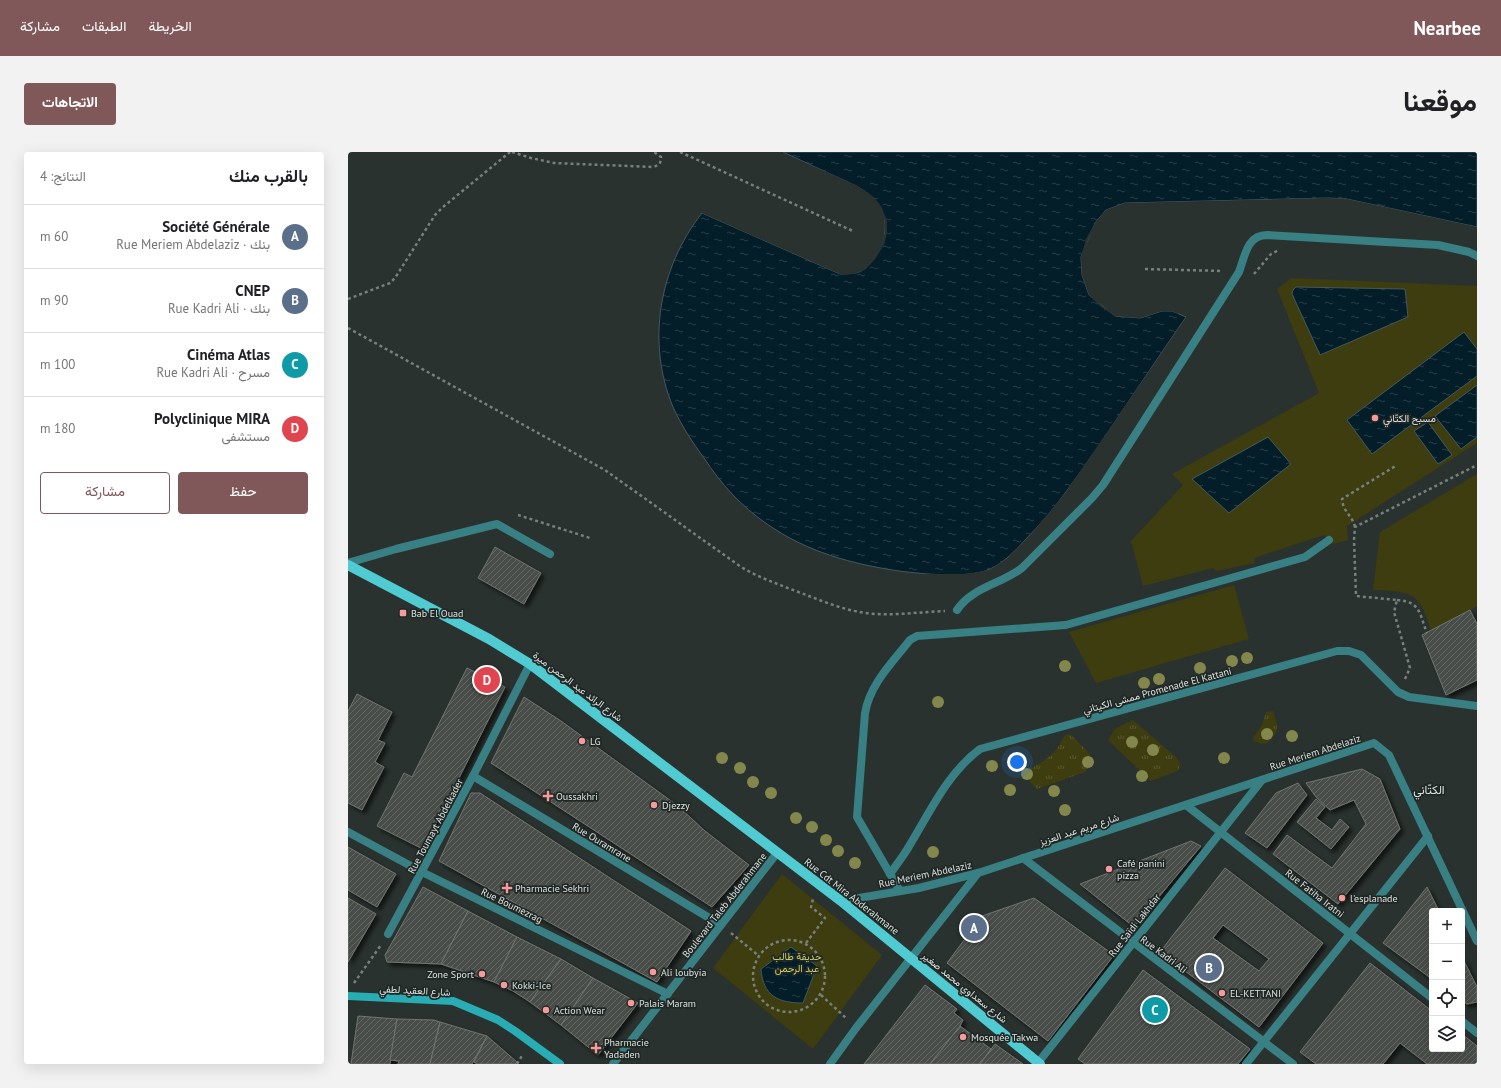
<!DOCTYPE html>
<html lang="ar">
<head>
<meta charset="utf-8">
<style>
	body { margin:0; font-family:"PT Sans",Vazirmatn,sans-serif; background:#f2f2f2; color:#202124; direction:rtl }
	.controls { position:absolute; right:12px; bottom:12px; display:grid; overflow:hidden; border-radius:4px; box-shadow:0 4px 16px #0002 }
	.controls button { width:36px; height:36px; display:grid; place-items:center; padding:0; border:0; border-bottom:1px solid #e0e0e0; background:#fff; color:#202124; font:20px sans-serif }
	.you { position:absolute; left:669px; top:610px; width:14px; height:14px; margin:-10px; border:3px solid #fff; border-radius:50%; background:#1a73e8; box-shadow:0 0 0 6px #1a73e833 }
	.badge { display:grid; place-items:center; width:26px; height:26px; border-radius:50%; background:#80585a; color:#fff; font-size:13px; font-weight:700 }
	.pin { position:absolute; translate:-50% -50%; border:2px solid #fff; box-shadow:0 1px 4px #0006 }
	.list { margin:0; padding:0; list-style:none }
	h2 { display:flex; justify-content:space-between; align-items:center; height:52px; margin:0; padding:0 16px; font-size:17px }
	h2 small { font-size:13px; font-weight:400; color:#757577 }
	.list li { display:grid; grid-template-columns:26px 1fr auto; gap:12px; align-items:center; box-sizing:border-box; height:64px; padding:0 16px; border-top:1px solid #e0e0e0 }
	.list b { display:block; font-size:15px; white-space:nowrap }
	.list p { margin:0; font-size:13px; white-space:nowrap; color:#757577 }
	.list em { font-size:13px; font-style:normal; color:#757577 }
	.actions { display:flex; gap:8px; padding:12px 16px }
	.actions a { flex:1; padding:9px 0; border:1px solid #80585a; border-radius:4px; text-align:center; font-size:14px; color:#80585a }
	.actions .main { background:#80585a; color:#fff }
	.icon { flex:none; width:22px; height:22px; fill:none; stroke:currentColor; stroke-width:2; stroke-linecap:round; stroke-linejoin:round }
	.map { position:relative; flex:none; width:1129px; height:912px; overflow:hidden; direction:ltr; border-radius:4px }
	header { display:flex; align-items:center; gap:24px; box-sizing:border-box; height:56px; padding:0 20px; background:#80585a; color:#fff }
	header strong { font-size:19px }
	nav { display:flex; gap:22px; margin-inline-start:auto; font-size:14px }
	.intro { display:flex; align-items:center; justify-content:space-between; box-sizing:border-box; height:96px; padding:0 24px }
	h1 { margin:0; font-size:28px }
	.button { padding:10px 18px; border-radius:4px; background:#80585a; color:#fff; font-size:14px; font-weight:700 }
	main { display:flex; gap:24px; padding:0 24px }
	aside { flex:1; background:#fff; border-radius:4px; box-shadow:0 4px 16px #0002 }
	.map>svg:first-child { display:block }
</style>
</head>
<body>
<header>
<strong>Nearbee</strong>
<nav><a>الخريطة</a><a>الطبقات</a><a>مشاركة</a></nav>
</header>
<div class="intro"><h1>موقعنا</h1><a class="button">الاتجاهات</a></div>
<main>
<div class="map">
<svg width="1129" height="912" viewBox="0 0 1129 912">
	<defs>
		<pattern id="grass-tufts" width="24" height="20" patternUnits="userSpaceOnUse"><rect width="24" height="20" fill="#3d3d10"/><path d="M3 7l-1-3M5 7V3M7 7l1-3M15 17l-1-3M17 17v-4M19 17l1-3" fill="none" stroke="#585932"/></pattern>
		<pattern id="water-ripples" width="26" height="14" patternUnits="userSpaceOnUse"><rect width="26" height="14" fill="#031e29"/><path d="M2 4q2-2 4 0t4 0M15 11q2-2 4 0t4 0" fill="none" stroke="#273e48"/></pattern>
		<pattern id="building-hatch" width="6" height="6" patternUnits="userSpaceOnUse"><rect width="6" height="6" fill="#494e48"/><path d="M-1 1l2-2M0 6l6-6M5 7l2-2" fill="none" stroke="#636762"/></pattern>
		<filter id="shadow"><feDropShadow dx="3.5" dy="3.5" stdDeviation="2" flood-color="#0009"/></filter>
	</defs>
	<rect width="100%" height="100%" fill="#2a322f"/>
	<g fill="url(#grass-tufts)">
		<path d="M 925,559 C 930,577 933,577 919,591 L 913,592 L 906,589 L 905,586 L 914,573 L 918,560 Z"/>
		<path d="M 785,568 L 829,606 C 832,611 834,614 829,619 L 803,629 L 760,588 L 767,577 Z"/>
		<path d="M 719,582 L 723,583 L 740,600 L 744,608 L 742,614 L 737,620 L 689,637 L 674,621 C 687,614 702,607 710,595 C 714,590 714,585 719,582 Z"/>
	</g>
	<g fill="#3d3d10">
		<path d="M 943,126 L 1129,134 L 1129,291 L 999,374 L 1000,388 L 986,392 L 976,383 L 906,406 L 907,411 L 868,419 L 865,416 L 795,434 L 783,389 L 835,333 L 824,322 L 971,241 L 929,137 Z"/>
		<path d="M 1129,322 L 1129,454 L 1122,458 L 1083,479 C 1080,470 1077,459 1072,452 C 1063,437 1041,439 1025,438 L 1032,380 Z"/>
		<path d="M 886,433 L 901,487 L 748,531 L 721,480 Z"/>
		<path d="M 434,722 L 534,803 L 465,897 L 365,816 Z"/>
	</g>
	<g fill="url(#water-ripples)" stroke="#44585f">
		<path d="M 435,0 L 1129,0 L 1129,75 L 999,47 L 981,46 L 777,51 L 758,58 L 747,71 L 733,105 L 734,123 L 741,143 L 767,164 L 792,166 L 814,159 L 824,159 L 838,165 C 811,204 785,243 758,283 C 733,319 709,356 677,388 C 667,399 657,410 642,417 C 620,427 576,422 551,419 C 504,412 459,400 419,372 C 393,354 373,332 356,306 C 345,291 333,273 325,255 C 298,190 311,116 354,61 L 492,122 C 515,122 517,119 529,101 C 535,94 536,89 537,79 C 541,44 506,33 480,21 C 465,14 450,7 435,0 Z"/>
		<path d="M 948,135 L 1057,137 L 1060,165 L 972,203 L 944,142 L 945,138 Z"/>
		<path d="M 1116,180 L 1129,197 L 1129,224 L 1024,302 L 999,268 Z"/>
		<path d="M 1129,233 L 1129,285 L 1113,297 L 1087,264 Z"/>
		<path d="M 1080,270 L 1104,303 L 1090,312 L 1066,279 Z"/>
		<path d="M 920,285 L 943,312 L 881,361 L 844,327 Z"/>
		<path d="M 443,795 L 469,814 L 455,851 C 430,851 415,844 413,817 Z"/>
	</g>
	<g fill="#2a322f">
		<path d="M 433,0 L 508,33 L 522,42 L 533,54 L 539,69 L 539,81 L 536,93 L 527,107 L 518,117 L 506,122 L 492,122 L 354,61 L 355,60 L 493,120 L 506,120 L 517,116 L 525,106 L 534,92 L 537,81 L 537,69 L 531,55 L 521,44 L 507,35 L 435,2 Z"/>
		<path d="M 981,46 L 999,47 L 1129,75 L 1129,77 L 999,49 L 981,48 L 777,53 L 759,60 L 748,72 L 740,88 L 735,105 L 736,122 L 743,142 L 754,154 L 767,162 L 792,163 L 814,157 L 824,157 L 831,160 L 830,162 L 824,159 L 814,159 L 792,166 L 767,164 L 753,155 L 741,143 L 734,123 L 733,105 L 738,87 L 747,71 L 758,58 L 777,51 Z"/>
		<path d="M 839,164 L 840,166 L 720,341 L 687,381 L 661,408 L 642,419 L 619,424 L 572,424 L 572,422 L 619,422 L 641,418 L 659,407 L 686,379 L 718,340 Z"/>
	</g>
	<g fill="url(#building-hatch)" stroke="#70756f" fill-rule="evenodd" filter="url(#shadow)">
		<path d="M 147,395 L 193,421 L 176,452 L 130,426 Z"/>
		<path d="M 1122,458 L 1129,472 L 1129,528 L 1098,543 L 1074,483 Z"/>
		<path d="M 119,516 L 157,535 L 75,697 L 29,674 L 56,621 L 64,625 Z"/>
		<path d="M 9,542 L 44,560 L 30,588 L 37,591 L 27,610 L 36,615 L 14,658 L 0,651 L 0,559 Z"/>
		<path d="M 176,545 L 213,569 L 330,654 L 357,679 L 401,713 L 364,755 L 143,611 Z"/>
		<path d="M 1014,617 L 1032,627 L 1052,677 L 990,752 L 925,702 L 939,683 L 984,716 L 1018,672 L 1006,648 L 982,658 L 968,645 L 958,631 Z"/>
		<path d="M 950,631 L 959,643 L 919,696 L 897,681 L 928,641 Z"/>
		<path d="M 123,641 L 132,641 L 343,779 L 309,830 L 91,709 Z"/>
		<path d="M 968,647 L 977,655 L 968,666 L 984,678 L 992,667 L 1001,675 L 983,697 L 949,670 Z"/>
		<path d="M 843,689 L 853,694 L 786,775 L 732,732 Z"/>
		<path d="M 0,695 L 48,722 L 29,755 L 0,738 Z"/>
		<path d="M 877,716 L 975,791 L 911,875 L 812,800 ZM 875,773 L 921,807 L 911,819 L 865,786 Z"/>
		<path d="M 75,735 L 120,759 L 93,812 L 39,810 L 37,803 Z"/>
		<path d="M 1079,735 L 1091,759 L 1084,759 L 1084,827 L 1035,791 Z"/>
		<path d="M 0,746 L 28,762 L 0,810 Z"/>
		<path d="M 686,746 L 766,803 L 700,889 L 599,811 L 634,764 Z"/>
		<path d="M 120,759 L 169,785 L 146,830 L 93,812 Z"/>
		<path d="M 169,785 L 213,807 L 182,850 L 165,839 L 146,830 Z"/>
		<path d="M 1114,805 L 1129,835 L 1129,850 L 1119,852 L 1114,849 Z"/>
		<path d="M 213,807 L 245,826 L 213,873 L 182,850 Z"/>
		<path d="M 1022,811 L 1084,859 L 1084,897 L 1114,897 L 1114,882 L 1129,894 L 1129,912 L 1079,912 L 1052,891 L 1035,912 L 968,912 L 952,900 Z"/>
		<path d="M 795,818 L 902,897 L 890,912 L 737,912 L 730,907 Z"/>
		<path d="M 245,826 L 290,851 L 250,903 L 213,873 Z"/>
		<path d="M 577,833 L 609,857 L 606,861 L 615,868 L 612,874 L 582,912 L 516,912 Z"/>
		<path d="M 10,864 L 49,867 L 42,912 L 3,912 Z"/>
		<path d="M 49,867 L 86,868 L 92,870 L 82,912 L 50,912 L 51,909 L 42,908 Z"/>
		<path d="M 92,870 L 139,884 L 124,912 L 82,912 Z"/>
		<path d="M 612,874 L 643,897 L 632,912 L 582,912 Z"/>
		<path d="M 139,884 L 169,910 L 167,912 L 129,912 L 126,910 Z"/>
		<path d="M 647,892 L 675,912 L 632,912 Z"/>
	</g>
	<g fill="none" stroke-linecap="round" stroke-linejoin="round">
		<g stroke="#797f7d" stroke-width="2.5" stroke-dasharray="3 3" stroke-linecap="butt">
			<path d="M 164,0 L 183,6 L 206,11 L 305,15 C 311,13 313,12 313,5 L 306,0"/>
			<path d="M 332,0 L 505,79"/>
			<path d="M 797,117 L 875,119"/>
			<path d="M 906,122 L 923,102 L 931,98"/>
			<path d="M 0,147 L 42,131 L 47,126 L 87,63 L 95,55 L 162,0"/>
			<path d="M 0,176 L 257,318 L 393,415 C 412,426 432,433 453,441 C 477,450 502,461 529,462 C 552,463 574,460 597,459"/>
			<path d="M 170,363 L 242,386"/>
			<path d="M 1007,375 C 1004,363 995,360 994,347 L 1049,313"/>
			<path d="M 1049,448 C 1073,450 1071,461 1079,481"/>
			<path d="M 1057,527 L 1062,516 L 1046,460 L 1049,448 L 1008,444 L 1006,388 L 1007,375 L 1129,313"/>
			<path d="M 383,781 L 411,804"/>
			<circle cx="441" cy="824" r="36"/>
			<path d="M 458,791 L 477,766 L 463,755 L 465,747"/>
			<path d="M 6,831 L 33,793"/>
			<path d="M 473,843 L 498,866"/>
			<path d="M 169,912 L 175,902"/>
		</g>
		<g stroke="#388084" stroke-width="8">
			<path d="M 0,411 L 48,397 L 149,372 L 202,402"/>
			<path d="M 552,739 L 509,665 L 517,561 C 522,532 544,511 562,488 L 569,484 L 718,473 L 957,405 L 981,388"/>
		</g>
		<g stroke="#388084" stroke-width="8">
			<path d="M 609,458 C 623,436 653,432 674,416 L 744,346 L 755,333 L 891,120 C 897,104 899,83 919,83 L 1090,93 L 1121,100 L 1129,104"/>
			<path d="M 542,722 C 549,712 557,702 563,691 C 583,658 600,621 632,597 L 989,499 L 1001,499 L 1013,503 L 1050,540 L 1061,545 L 1129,554"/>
		</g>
		<g stroke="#388084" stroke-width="8">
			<path d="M 125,624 L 373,773"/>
			<path d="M 838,653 L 1084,846"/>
			<path d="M 0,680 L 74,720 L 320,842"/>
			<path d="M 675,706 L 945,912"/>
			<path d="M 493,749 L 571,736 L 630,721 L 1026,591 L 1041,603 L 1129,789"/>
			<path d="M 40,782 L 125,624 L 182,512"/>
			<path d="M 1114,869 L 1129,881"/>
			<path d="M 265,912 L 429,701"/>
			<path d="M 482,912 L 508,876 L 630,721"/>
			<path d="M 689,912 L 914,628"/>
			<path d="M 898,912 L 1080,684"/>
		</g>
		<path stroke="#28adb4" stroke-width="8" d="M 0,844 L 105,849 L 150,868 L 167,879 L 212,912"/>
		<path stroke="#51cbd2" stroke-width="10" d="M 0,413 L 141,487 L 182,512 L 493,749 L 692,912"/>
	</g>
	<g fill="#83874c">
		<circle cx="899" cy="506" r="6"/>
		<circle cx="884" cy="509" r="6"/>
		<circle cx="717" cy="514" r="6"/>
		<circle cx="852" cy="516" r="6"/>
		<circle cx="811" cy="527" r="6"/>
		<circle cx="796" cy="531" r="6"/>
		<circle cx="590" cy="550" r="6"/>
		<circle cx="919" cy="582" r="6"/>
		<circle cx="944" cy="584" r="6"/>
		<circle cx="784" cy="590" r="6"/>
		<circle cx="805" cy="598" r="6"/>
		<circle cx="374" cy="606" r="6"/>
		<circle cx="876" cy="606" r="6"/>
		<circle cx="740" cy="610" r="6"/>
		<circle cx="644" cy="614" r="6"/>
		<circle cx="392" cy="616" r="6"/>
		<circle cx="679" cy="622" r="6"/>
		<circle cx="794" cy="624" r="6"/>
		<circle cx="405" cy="630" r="6"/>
		<circle cx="662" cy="638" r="6"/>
		<circle cx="706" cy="639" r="6"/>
		<circle cx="423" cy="641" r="6"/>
		<circle cx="717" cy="658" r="6"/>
		<circle cx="448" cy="666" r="6"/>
		<circle cx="464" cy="675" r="6"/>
		<circle cx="478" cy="688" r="6"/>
		<circle cx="490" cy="699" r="6"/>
		<circle cx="585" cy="700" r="6"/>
		<circle cx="507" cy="711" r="6"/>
	</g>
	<g fill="#f59b9b" stroke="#202825" stroke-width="1.5">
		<circle cx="1027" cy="266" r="4"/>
		<rect x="51" y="457" width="8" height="8" rx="2"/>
		<circle cx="234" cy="589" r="4"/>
		<path d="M198 638h4v4h4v4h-4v4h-4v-4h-4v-4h4z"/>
		<circle cx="306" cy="653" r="4"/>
		<circle cx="761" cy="717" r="4"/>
		<path d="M157 730h4v4h4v4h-4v4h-4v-4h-4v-4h4z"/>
		<circle cx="994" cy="746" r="4"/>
		<circle cx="305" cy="820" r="4"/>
		<circle cx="134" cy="822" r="4"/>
		<circle cx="156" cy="833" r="4"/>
		<circle cx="874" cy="841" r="4"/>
		<circle cx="283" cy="851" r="4"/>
		<circle cx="198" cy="858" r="4"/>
		<circle cx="615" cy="885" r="4"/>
		<path d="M246 890h4v4h4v4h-4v4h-4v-4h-4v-4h4z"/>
	</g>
	<g text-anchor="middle" stroke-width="3.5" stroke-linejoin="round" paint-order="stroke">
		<g font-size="10" fill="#dbe0de" stroke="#202825" text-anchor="start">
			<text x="1035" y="270">مسبح الكتّاني</text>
			<text x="63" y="465">Bab El Ouad</text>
			<text x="242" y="593">LG</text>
			<text x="208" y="648">Oussakhri</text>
			<text x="314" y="657">Djezzy</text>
			<text x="769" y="715">Café panini<tspan x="769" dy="12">pizza</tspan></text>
			<text x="167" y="740">Pharmacie Sekhri</text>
			<text x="1002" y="750">l'esplanade</text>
			<text x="313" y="824">Ali loubyia</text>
			<text x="126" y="826" text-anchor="end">Zone Sport</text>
			<text x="164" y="837">Kokki-Ice</text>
			<text x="882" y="845">EL-KETTANI</text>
			<text x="291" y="855">Palais Maram</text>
			<text x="206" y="862">Action Wear</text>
			<text x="623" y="889">Mosquée Takwa</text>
			<text x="256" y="894">Pharmacie<tspan x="256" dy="12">Yadaden</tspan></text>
		</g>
		<g font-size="10" fill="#dbe0de" stroke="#202825">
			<text transform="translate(230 534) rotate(37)" y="4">شارع الرائد عبد الرحمن ميرة</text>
			<text transform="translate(809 538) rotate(-15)" y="4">ممشى الكيتاني Promenade El Kattani</text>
			<text transform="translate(967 600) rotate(-18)" y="4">Rue Meriem Abdelaziz</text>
			<text transform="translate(87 674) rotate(-62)" y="4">Rue Toumayt Abdelkader</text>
			<text transform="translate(731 677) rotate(-18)" y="4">شارع مريم عبد العزيز</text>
			<text transform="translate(254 690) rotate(31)" y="4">Rue Ouramrane</text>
			<text transform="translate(577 722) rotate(-12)" y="4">Rue Meriem Abdelaziz</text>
			<text transform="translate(967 741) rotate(38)" y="4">Rue Fatiha Iratni</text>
			<text transform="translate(504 744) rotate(38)" y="4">Rue Cdt Mira Abderahmane</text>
			<text transform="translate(164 753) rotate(26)" y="4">Rue Boumezrag</text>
			<text transform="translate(376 753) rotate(-52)" y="4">Boulevard Taleb Abderahmane</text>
			<text transform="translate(786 773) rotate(-52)" y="4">Rue Saïdi Lakhdar</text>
			<text transform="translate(816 802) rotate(37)" y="4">Rue Kadri Ali</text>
			<text transform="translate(617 835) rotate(39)" y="4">شارع سعداوي محمد صغير</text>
			<text transform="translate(67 838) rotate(3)" y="4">شارع العقيد لطفي</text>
		</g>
		<g font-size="10" fill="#cbcd64" stroke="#202825">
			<text x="449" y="808">حديقة طالب<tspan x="449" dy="12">عبد الرحمن</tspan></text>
		</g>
		<g font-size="12" fill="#dbe0de" stroke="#202825">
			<text x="1081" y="642">الكتّاني</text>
		</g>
	</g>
</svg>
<div class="controls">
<button>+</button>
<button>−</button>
<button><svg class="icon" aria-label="locate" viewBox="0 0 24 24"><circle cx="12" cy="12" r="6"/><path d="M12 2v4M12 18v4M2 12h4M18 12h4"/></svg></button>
<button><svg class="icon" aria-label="layers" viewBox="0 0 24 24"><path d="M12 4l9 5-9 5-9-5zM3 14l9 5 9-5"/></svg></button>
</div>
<div class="you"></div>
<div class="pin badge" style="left:626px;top:776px;background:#5c6f8a">A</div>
<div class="pin badge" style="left:861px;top:816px;background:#5c6f8a">B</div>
<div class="pin badge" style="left:807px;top:858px;background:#0f9aa8">C</div>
<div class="pin badge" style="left:139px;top:528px;background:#e0444e">D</div>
</div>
<aside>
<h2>بالقرب منك<small>النتائج: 4</small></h2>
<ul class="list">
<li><span class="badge" style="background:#5c6f8a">A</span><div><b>Société Générale</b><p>بنك · Rue Meriem Abdelaziz</p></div><em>60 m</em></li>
<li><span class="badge" style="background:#5c6f8a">B</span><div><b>CNEP</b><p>بنك · Rue Kadri Ali</p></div><em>90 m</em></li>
<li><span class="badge" style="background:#0f9aa8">C</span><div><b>Cinéma Atlas</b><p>مسرح · Rue Kadri Ali</p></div><em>100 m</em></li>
<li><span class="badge" style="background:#e0444e">D</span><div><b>Polyclinique MIRA</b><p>مستشفى</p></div><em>180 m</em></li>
</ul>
<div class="actions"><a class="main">حفظ</a><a>مشاركة</a></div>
</aside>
</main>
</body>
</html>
